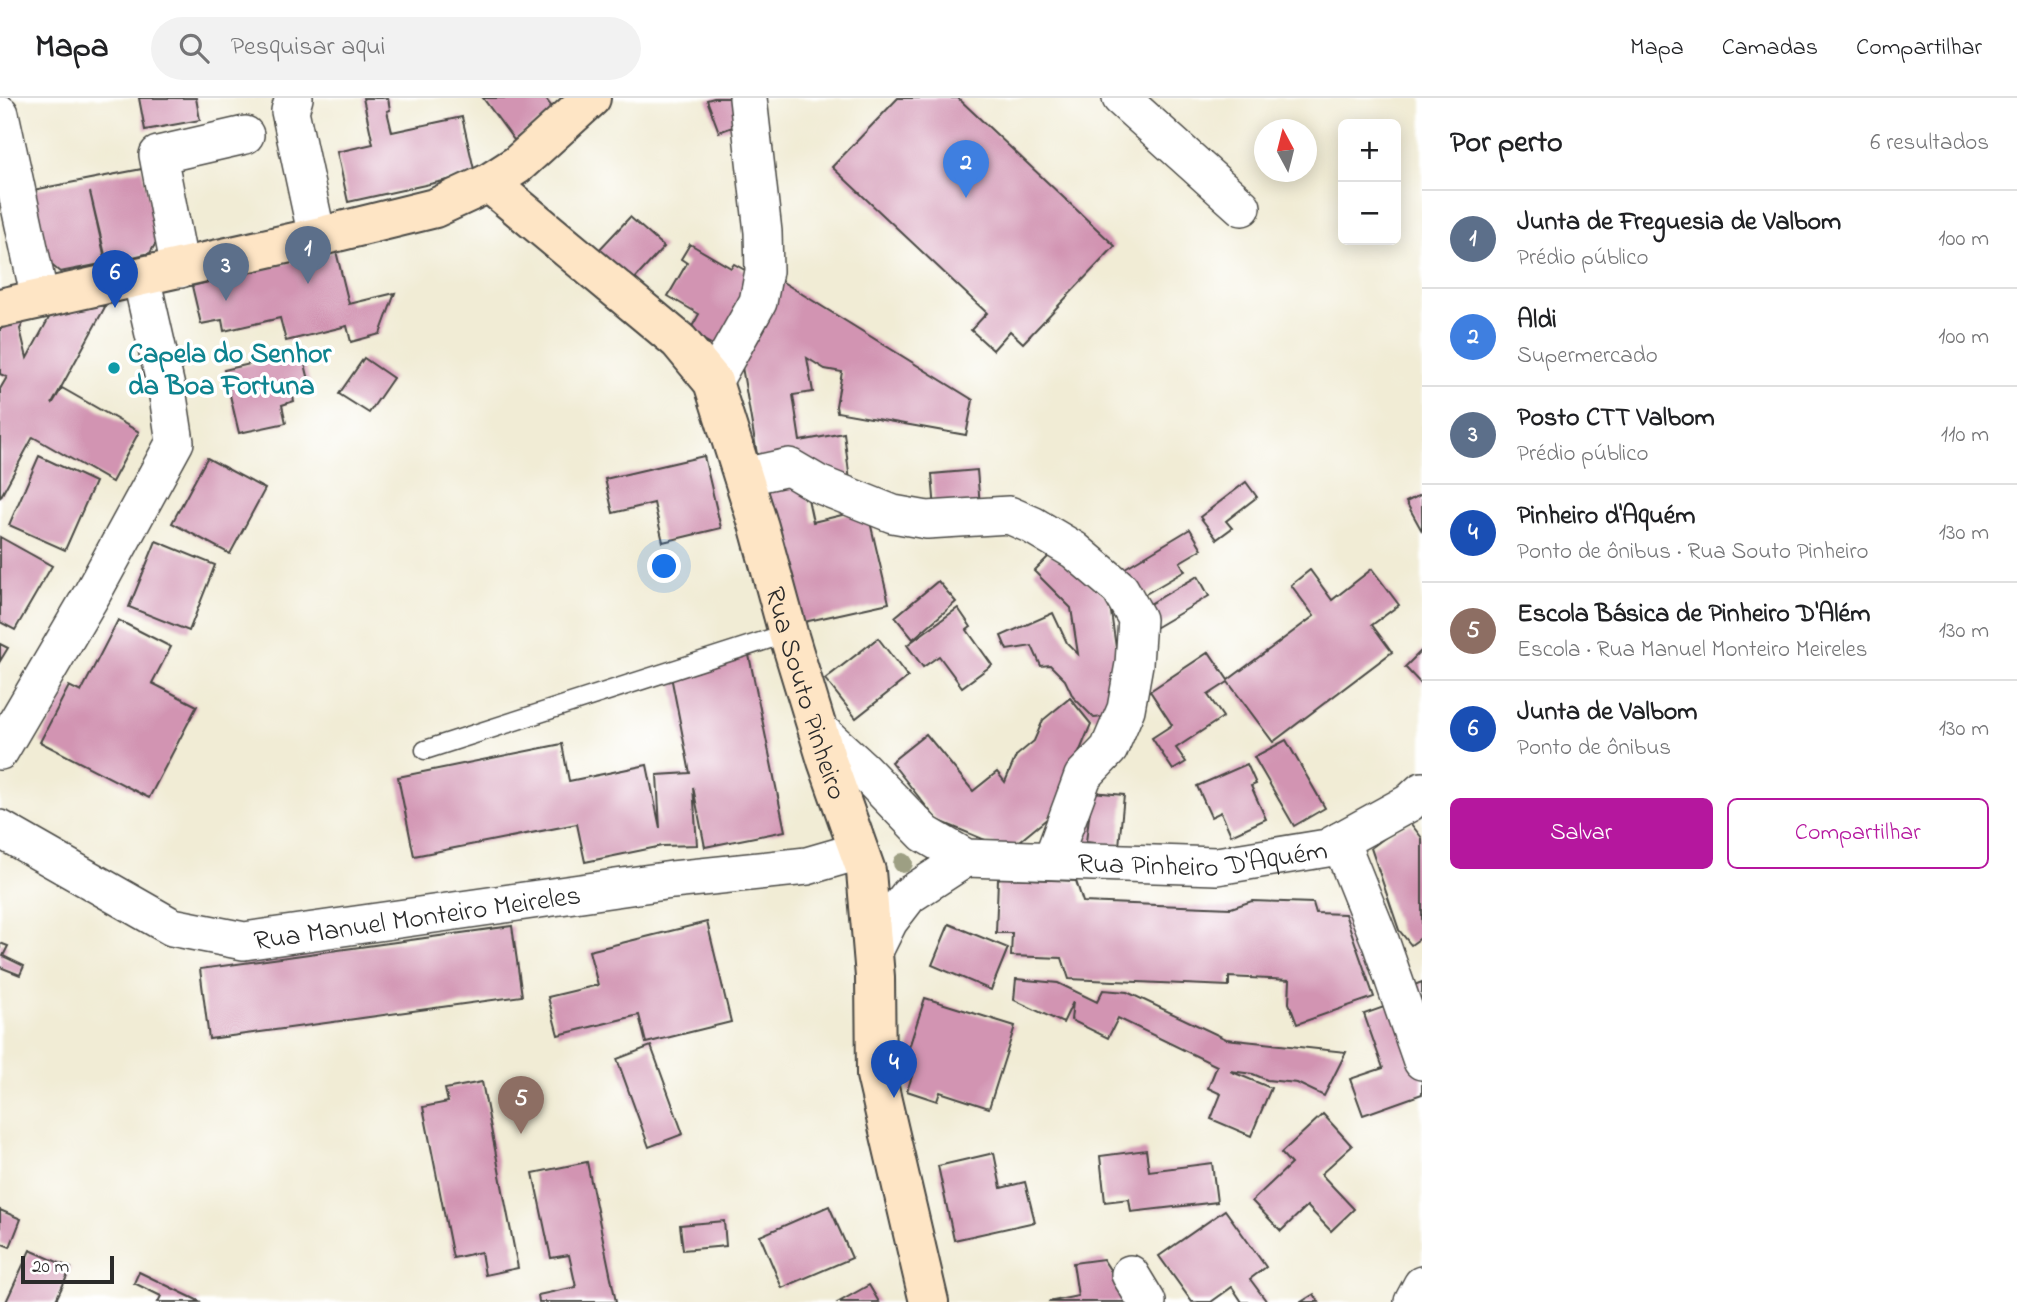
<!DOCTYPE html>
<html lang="pt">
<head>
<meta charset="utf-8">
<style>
	body { margin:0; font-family:"Indie Flower",sans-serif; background:#f2f2f2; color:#202124 }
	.controls { position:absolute; right:21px; top:21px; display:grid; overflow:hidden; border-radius:10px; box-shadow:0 4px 18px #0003 }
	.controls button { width:63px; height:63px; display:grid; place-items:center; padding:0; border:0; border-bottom:2px solid #e0e0e0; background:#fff; color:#202124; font:35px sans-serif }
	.compass { position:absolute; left:1254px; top:21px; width:63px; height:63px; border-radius:50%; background:#fff; box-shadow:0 4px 18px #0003; rotate:353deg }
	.scale { position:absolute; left:21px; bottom:18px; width:93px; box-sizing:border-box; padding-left:7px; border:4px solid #2b2b2b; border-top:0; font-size:19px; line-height:24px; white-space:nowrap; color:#2b2b2b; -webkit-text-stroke:5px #fff; paint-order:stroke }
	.you { position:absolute; left:665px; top:469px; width:24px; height:24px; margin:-18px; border:5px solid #fff; border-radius:50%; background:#1a73e8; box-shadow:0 0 0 10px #1a73e833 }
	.badge { display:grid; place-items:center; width:46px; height:46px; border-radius:50%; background:#b5179e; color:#fff; font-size:23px; font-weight:700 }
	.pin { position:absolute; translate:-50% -58px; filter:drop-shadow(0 2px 4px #0008) }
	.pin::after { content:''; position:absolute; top:37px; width:24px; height:21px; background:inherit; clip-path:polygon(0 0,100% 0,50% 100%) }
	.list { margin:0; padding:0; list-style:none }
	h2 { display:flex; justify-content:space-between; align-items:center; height:91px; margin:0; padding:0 28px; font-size:30px }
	h2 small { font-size:23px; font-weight:400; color:#757577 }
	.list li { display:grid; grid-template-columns:46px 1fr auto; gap:21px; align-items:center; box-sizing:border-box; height:98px; padding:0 28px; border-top:2px solid #e0e0e0 }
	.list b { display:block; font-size:26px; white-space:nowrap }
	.list p { margin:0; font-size:23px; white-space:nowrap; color:#757577 }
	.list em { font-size:23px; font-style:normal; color:#757577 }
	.actions { display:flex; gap:14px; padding:21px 28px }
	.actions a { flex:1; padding:16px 0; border:2px solid #b5179e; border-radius:10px; text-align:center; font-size:24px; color:#b5179e }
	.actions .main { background:#b5179e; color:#fff }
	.icon { flex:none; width:38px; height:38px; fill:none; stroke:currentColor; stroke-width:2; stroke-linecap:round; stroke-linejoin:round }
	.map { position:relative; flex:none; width:1422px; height:1204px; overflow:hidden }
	header { display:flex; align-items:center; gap:42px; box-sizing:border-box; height:98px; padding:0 35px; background:#fff; border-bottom:2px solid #e0e0e0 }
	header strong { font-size:33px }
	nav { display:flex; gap:38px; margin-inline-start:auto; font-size:24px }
	.search { width:490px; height:63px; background:#f2f2f2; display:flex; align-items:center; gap:18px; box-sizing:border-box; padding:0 24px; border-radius:38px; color:#757577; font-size:26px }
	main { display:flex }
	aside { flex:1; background:#fff }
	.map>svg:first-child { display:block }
</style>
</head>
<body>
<header>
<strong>Mapa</strong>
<div class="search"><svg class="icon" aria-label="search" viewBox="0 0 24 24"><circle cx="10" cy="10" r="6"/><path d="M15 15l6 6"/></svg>Pesquisar aqui</div>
<nav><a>Mapa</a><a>Camadas</a><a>Compartilhar</a></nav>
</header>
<main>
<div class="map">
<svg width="1422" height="1204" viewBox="0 0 1422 1204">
	<rect width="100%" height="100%" fill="#fff"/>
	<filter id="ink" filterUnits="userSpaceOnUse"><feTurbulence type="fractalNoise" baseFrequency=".0143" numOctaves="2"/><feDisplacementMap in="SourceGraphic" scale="14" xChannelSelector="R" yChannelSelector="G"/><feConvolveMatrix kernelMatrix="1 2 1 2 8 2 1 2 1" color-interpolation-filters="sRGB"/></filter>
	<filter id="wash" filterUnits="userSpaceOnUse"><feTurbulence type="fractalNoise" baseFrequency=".00686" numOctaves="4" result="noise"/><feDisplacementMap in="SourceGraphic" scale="28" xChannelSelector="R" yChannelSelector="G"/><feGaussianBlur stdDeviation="1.57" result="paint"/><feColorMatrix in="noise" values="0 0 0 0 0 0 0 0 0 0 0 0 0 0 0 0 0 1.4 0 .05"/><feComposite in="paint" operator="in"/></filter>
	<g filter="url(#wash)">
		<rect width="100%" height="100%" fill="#f1ecd5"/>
		<g id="blocks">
			<g fill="#d294b2">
				<path d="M 139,0 L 196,0 L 200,22 L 145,32 Z"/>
				<path d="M 363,0 L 388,0 L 390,12 L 387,13 L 392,34 L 462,19 L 475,76 L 348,104 L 337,54 L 373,46 Z"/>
				<path d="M 483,0 L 545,0 L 555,13 L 514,42 Z"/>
				<path d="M 714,0 L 747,0 L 755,21 L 719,34 L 707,2 Z"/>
				<path d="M 898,0 L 958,0 L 1115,148 L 1023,245 L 1010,233 L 993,252 L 971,232 L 987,215 L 832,69 Z"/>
				<path d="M 142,71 L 158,138 L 157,143 L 150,155 L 107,165 L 90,94 L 106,165 L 60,174 L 49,165 L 33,92 Z"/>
				<path d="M 630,119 L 664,149 L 632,184 L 598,153 Z"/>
				<path d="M 690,146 L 731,170 L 734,166 L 759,180 L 718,250 L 689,234 L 699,216 L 668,198 L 687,165 L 681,161 Z"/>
				<path d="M 336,153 L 349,206 L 395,195 L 380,236 L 351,244 L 347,228 L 286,243 L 280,220 L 224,233 L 222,222 L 201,226 L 192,188 Z"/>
				<path d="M 773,178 L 973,302 L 966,337 L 837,314 L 836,308 L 842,274 L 825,271 L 807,260 L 813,294 L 793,297 L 800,343 L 844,335 L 850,383 L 758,362 L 741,263 Z"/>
				<path d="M 99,206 L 105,209 L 52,306 L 62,290 L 139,334 L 112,384 L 33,339 L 0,400 L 0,291 L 7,279 L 0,276 L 0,228 L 25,222 L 20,231 L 27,260 L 50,218 Z"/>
				<path d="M 302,254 L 310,286 L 291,290 L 294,303 L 282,307 L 286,325 L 239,335 L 224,272 Z"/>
				<path d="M 364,260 L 393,280 L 369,315 L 339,296 Z"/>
				<path d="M 39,358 L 95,384 L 65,452 L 9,427 Z"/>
				<path d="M 704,358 L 721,430 L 663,444 L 654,405 L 613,415 L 605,381 Z"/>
				<path d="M 207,360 L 265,391 L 230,456 L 172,425 Z"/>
				<path d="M 977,372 L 980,408 L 935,412 L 932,376 Z"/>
				<path d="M 802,373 L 813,424 L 867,411 L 889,505 L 795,526 L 762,382 Z"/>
				<path d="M 1246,384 L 1257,399 L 1226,423 L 1232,430 L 1217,441 L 1200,419 Z"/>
				<path d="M 1422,396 L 1422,433 L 1406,404 Z"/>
				<path d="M 1190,431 L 1202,451 L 1180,464 L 1185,473 L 1132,504 L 1115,476 Z"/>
				<path d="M 0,439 L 52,468 L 15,532 L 0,524 Z"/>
				<path d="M 156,443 L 215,467 L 189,533 L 129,509 Z"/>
				<path d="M 1051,456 L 1109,500 L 1123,599 L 1104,619 L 1094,620 L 1073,599 L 1065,582 L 1050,567 L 1041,568 L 1032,548 L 1007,552 L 1001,538 L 1053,515 L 1067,545 L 1078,556 L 1071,510 L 1034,473 Z"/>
				<path d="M 1372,471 L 1399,507 L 1372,527 L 1392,554 L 1273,644 L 1228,584 L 1208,597 L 1223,619 L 1176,650 L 1186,664 L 1173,672 L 1152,640 L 1172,627 L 1150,593 L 1209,554 L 1228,582 L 1314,518 L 1291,487 L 1310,472 L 1332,502 Z"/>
				<path d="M 1198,478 L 1209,498 L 1153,531 L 1141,511 Z"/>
				<path d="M 938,483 L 956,504 L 913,541 L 895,519 Z"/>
				<path d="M 958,510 L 971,529 L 967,532 L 992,567 L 962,589 L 939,558 L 923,569 L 907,547 Z"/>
				<path d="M 118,522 L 171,549 L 152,585 L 197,608 L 149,700 L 40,644 L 69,588 L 81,594 Z"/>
				<path d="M 878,540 L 908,579 L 856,620 L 825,581 Z"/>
				<path d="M 0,546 L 8,550 L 0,563 Z"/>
				<path d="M 1422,552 L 1422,587 L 1405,569 Z"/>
				<path d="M 749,557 L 785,733 L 705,749 L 693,689 L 697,747 L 662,748 L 585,764 L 577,726 L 414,758 L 398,679 L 562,646 L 569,683 L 647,667 L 660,730 L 657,677 L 690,675 L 670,573 Z"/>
				<path d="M 1070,600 L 1091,626 L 1054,715 L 1009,752 L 937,722 L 891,664 L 926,636 L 973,693 L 997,674 L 1005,684 L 1016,658 L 1034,643 L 1043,622 Z"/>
				<path d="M 1286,642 L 1325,710 L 1294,728 L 1254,659 Z"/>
				<path d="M 1247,666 L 1256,686 L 1251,688 L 1266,721 L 1231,737 L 1221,714 L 1211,719 L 1197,688 Z"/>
				<path d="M 1092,694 L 1124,697 L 1119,748 L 1086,744 Z"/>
				<path d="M 1411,726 L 1422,740 L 1422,839 L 1411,847 L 1399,832 L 1371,750 L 1398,730 Z"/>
				<path d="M 1001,780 L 1076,783 L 1083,804 L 1231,810 L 1252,803 L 1313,805 L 1316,815 L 1345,816 L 1374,899 L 1297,926 L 1289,905 L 1290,882 L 1229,879 L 1229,888 L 1069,881 L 1062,860 L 1011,858 L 1012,835 L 996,835 L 998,781 Z"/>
				<path d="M 707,824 L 731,924 L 646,945 L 639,917 L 558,937 L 548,899 L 598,887 L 589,853 Z"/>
				<path d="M 949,826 L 1008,850 L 991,892 L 932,867 Z"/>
				<path d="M 512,828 L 522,898 L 209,941 L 200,871 Z"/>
				<path d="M 0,845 L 8,848 L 3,858 L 24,868 L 20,877 L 0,869 Z"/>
				<path d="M 1016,881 L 1058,885 L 1097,904 L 1103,892 L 1127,894 L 1226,941 L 1346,954 L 1324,998 L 1297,985 L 1267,982 L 1253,976 L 1230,973 L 1271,990 L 1251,1038 L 1211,1021 L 1221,996 L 1208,990 L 1217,968 L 1118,920 L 1108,940 L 1071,922 L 1073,904 L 1063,925 L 1014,902 Z"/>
				<path d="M 1422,884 L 1422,934 L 1404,891 Z"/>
				<path d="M 925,900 L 1015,928 L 989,1010 L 940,994 L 937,1003 L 907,993 L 916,966 L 905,962 Z"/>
				<path d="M 1398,904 L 1422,971 L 1422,996 L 1363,1017 L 1350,981 L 1383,970 L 1364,916 Z"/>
				<path d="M 651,948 L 683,1036 L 649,1049 L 617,961 Z"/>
				<path d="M 482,984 L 518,1170 L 485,1177 L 481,1154 L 453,1160 L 423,1009 L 448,1004 L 445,991 Z"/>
				<path d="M 1323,1016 L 1352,1048 L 1321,1076 L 1354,1111 L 1331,1133 L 1307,1108 L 1281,1133 L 1252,1103 L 1291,1066 L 1281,1055 Z"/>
				<path d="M 1146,1052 L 1149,1073 L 1212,1065 L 1217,1104 L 1131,1114 L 1129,1101 L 1105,1104 L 1100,1058 Z"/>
				<path d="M 994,1055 L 1001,1090 L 1025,1084 L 1035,1124 L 954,1142 L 938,1068 Z"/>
				<path d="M 587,1064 L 616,1204 L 539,1204 L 538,1197 L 576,1189 L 569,1157 L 551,1160 L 533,1075 Z"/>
				<path d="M 829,1108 L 852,1160 L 782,1190 L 760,1138 Z"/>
				<path d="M 0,1112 L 21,1121 L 10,1149 L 0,1145 Z"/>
				<path d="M 1225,1112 L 1266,1169 L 1250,1181 L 1267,1204 L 1242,1204 L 1232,1189 L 1211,1204 L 1192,1204 L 1159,1158 Z"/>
				<path d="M 724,1123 L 726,1148 L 683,1152 L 680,1127 Z"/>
				<path d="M 30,1152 L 71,1170 L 55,1204 L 6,1204 Z"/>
				<path d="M 1103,1161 L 1131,1204 L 1048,1204 L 1078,1198 L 1073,1165 Z"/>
				<path d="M 139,1174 L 201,1204 L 158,1204 L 161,1198 L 134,1185 Z"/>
				<path d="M 869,1187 L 879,1204 L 839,1204 Z"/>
				<path d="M 1314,1196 L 1319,1204 L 1301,1204 Z"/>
			</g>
		</g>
	</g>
	<g filter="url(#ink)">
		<use href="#blocks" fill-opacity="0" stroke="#494844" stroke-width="2"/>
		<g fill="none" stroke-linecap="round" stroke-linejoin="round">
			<defs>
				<path id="lane" d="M 425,652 L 788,535"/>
				<g id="street">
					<path d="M 294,0 L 290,13 L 317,139"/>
					<path d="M 1121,0 L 1242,109"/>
					<path d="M 0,16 L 40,201"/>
					<path d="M 180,171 L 158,57 L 245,37"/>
					<path d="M 713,284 L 758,204 L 764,173 L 763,134 L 748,0"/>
					<path d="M 743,379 L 789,369 L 818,386 L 893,416 L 927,422 L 1009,417 L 1032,427 L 1074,452 L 1120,491 L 1137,521 L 1134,566 L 1126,611 L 1109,651 L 1083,678 L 1052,762"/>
					<path id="s1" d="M 817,630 L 862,671 L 925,736 L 966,760 L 1217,768 L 1327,750 L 1409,705 L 1422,693"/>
					<path d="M 0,653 L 92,496 L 175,344 L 168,298 L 141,179"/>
					<path id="s2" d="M 0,731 L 172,829 L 244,843 L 672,782 L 807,768 L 859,753"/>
					<path d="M 1340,743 L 1381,845 L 1422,963"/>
					<path d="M 873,855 L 889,823 L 909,797 L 966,760"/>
					<path d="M 1130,1176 L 1147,1204"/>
					<path d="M 1413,1204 L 1422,1187"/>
				</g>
				<g id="secondary">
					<path id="s3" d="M 489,85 L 679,243 L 713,284 L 759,429 L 788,535 L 827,663 L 866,773 L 875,879 L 876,977 L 929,1204"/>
					<path d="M 0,210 L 317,139 L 435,110 L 489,85 L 517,67 L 591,0"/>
				</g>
			</defs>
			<use href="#lane" stroke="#494844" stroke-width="21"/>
			<use href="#street" stroke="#494844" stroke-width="40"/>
			<use href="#secondary" stroke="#494844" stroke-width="42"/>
			<use href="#lane" stroke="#fff" stroke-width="18"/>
			<use href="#street" stroke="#fff" stroke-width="37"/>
			<use href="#secondary" stroke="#fee5c5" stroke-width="38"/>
		</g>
		<circle fill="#9d9f83" cx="903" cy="765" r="10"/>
	</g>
	<circle fill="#0f9aa8" stroke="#fff" stroke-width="2.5" cx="114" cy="270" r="7"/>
	<g text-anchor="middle" stroke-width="7" stroke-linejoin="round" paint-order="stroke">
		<g font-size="28" font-weight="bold" fill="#0d838f" stroke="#fff" text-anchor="start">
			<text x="128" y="264">Capela do Senhor<tspan x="128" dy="32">da Boa Fortuna</tspan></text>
		</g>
		<g font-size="28" fill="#2b2b2b" stroke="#fff">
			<text dy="10" stroke="none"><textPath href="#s3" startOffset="625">Rua Souto Pinheiro</textPath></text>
			<text dy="10" stroke="none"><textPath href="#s1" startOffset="436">Rua Pinheiro D'Aquém</textPath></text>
			<text dy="10" stroke="none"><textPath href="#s2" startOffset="446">Rua Manuel Monteiro Meireles</textPath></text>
		</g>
	</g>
</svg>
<div class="controls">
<button>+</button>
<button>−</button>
</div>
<svg class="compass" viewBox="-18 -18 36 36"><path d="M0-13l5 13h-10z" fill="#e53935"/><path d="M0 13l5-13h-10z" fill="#757577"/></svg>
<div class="scale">20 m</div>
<div class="you"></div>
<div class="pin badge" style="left:308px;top:186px;background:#5c6f8a">1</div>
<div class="pin badge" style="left:966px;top:100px;background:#3f7fe0">2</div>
<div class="pin badge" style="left:226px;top:203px;background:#5c6f8a">3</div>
<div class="pin badge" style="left:894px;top:1000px;background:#1a4fb4">4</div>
<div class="pin badge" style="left:521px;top:1036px;background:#8d6e63">5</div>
<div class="pin badge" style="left:115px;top:210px;background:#1a4fb4">6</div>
</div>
<aside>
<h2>Por perto<small>6 resultados</small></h2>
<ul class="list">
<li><span class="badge" style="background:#5c6f8a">1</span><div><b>Junta de Freguesia de Valbom</b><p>Prédio público</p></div><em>100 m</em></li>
<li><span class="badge" style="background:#3f7fe0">2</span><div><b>Aldi</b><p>Supermercado</p></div><em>100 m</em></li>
<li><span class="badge" style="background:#5c6f8a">3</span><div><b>Posto CTT Valbom</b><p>Prédio público</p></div><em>110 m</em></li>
<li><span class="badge" style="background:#1a4fb4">4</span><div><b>Pinheiro d'Aquém</b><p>Ponto de ônibus · Rua Souto Pinheiro</p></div><em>130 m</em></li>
<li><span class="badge" style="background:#8d6e63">5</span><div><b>Escola Básica de Pinheiro D'Além</b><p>Escola · Rua Manuel Monteiro Meireles</p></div><em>130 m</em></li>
<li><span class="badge" style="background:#1a4fb4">6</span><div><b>Junta de Valbom</b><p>Ponto de ônibus</p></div><em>130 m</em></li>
</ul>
<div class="actions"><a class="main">Salvar</a><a>Compartilhar</a></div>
</aside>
</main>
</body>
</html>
